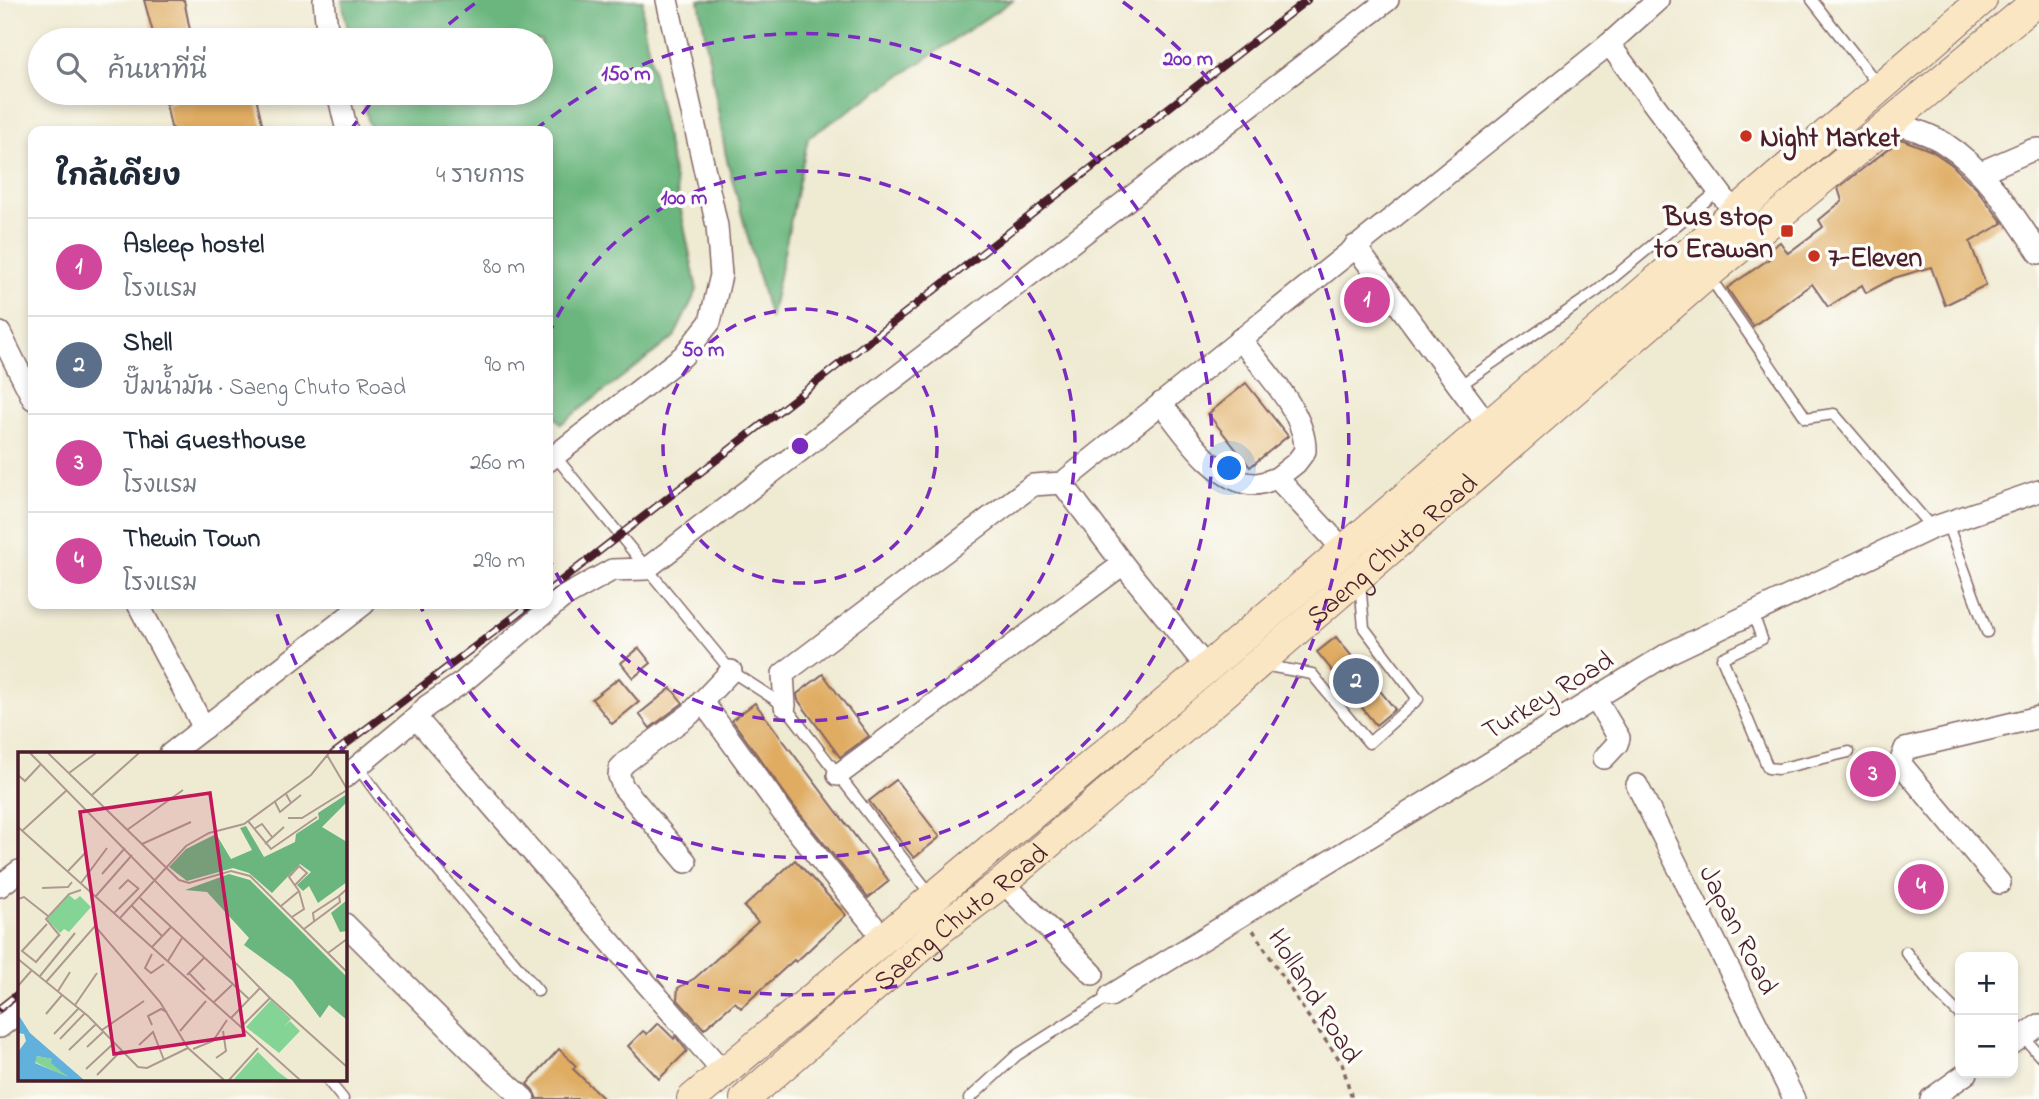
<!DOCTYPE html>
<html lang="th">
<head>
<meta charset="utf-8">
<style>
	body { margin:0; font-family:"Indie Flower","Playpen Sans Thai",sans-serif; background:#f2f2f3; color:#1f2937 }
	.controls { position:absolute; right:21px; bottom:21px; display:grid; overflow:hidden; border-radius:14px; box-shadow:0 4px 10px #0003 }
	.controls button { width:63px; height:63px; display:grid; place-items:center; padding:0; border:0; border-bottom:2px solid #e0e1e3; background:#fff; color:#1f2937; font:35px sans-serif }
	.you { position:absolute; left:1230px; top:469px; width:24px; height:24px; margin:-18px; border:5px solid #fff; border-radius:50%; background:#1a73e8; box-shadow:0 0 0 10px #1a73e833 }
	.badge { display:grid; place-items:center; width:46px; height:46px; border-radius:50%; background:#2563eb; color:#fff; font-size:23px; font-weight:700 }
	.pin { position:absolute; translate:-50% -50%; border:4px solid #fff; box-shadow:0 2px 7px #0006 }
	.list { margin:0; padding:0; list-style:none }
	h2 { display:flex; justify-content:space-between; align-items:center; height:91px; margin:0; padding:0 28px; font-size:30px }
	h2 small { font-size:23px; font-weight:400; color:#747a83 }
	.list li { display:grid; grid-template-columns:46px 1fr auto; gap:21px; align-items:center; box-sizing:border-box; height:98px; padding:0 28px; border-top:2px solid #e0e1e3 }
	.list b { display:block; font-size:26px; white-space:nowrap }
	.list p { margin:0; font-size:23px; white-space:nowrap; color:#747a83 }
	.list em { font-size:23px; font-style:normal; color:#747a83 }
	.icon { flex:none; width:38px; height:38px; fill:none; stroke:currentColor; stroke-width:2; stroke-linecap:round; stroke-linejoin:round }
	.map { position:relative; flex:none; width:2039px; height:1099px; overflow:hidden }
	.search { position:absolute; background:#fff; box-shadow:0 4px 10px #0003; left:28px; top:28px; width:525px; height:77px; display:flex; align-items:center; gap:18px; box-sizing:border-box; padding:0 24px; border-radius:38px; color:#747a83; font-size:26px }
	.panel { position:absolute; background:#fff; box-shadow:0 4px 10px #0003; left:28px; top:126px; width:525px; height:483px; border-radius:14px }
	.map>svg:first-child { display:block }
</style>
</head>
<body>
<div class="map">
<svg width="2039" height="1099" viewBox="0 0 2039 1099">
	<rect width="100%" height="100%" fill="#fdfcf7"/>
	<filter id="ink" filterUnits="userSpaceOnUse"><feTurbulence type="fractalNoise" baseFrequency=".0143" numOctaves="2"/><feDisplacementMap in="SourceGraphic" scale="14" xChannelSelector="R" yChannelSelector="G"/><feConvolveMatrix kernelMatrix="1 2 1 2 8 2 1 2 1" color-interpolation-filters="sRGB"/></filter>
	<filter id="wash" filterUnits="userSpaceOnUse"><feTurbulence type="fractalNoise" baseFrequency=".00686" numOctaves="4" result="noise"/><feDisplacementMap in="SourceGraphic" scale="28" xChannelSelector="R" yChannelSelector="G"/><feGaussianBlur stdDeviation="1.57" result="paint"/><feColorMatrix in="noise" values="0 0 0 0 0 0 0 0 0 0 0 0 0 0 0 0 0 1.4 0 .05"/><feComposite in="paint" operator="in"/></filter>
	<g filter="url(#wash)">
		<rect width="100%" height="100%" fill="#efead2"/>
		<g fill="#6bb67e" stroke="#5a6a54" stroke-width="2">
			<path d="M 342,0 L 643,0 L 643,23 L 697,290 L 674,337 L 561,424 L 548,409 L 548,131 L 371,131 L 361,93 L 541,93 L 541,40 L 350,40 Z"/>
			<path d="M 699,0 L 1013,0 L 808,138 L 770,319 L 726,156 Z"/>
		</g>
		<g id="blocks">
			<g fill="#dfac62">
				<path d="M 144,0 L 184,0 L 192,40 L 155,40 Z"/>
				<path d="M 170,93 L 255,93 L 264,131 L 178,131 L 171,127 L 166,104 L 173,102 Z"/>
				<path d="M 1901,139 L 1932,151 L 1951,164 L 1976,188 L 2003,223 L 1970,242 L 1986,285 L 1945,305 L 1931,267 L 1894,278 L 1866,293 L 1862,285 L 1828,307 L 1812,284 L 1753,326 L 1727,288 L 1769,259 L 1765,253 L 1780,242 L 1788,253 L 1823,227 L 1819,220 L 1842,201 L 1838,188 Z"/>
				<path d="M 1246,383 L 1288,436 L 1250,467 L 1208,414 Z"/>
				<path d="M 1336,637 L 1395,709 L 1376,725 L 1317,652 Z"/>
				<path d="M 639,648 L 651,663 L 633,678 L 621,663 Z"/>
				<path d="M 823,674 L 869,736 L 840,757 L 798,700 L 797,694 Z"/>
				<path d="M 619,678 L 639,702 L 612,724 L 592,699 Z"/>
				<path d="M 671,688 L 683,703 L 650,728 L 639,714 Z"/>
				<path d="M 755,703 L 889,881 L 868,898 L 796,809 L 732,720 Z"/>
				<path d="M 896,780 L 940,837 L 914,858 L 869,801 Z"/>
				<path d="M 795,860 L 846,915 L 796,962 L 794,960 L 741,1008 L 735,1002 L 704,1029 L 677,999 L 678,988 L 695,978 L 758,922 L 744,907 Z"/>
				<path d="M 658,1023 L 674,1039 L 675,1036 L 687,1051 L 659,1079 L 628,1046 L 643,1031 L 647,1034 Z"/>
				<path d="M 559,1049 L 576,1066 L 573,1069 L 604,1099 L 537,1099 L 533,1090 L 527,1084 Z"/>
			</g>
		</g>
	</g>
	<g filter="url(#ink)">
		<use href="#blocks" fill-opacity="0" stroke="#846665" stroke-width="2"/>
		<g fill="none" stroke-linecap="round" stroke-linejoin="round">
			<defs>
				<g id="lane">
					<path d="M 1812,0 L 1879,86"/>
					<path d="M 1709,276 L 1806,418 L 1834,414 L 1932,528"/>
					<path d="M 1459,386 L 1597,291 L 1718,191"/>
					<path d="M 555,456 L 731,671 L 785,706 L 932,896"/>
					<path d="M 1947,523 L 1987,632"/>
					<path d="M 1753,614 L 1762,639 L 1722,658 L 1768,768 L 1778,769 L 1849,752"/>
					<path d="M 1262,665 L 1312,674 L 1369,743 L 1418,699 L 1364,628 L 1360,582"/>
					<path d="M 357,766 L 400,825 L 538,991"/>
					<path d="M 1906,952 L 1938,993 L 1960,1015"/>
					<path d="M 2023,1036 L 2039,1055"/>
					<path d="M 330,1083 L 343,1099"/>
					<path d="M 969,1099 L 1017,1055 L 1110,996"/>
				</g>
				<g id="street">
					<path d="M 324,0 L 328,40"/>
					<path d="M 1609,44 L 1735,213"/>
					<path d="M 338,93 L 347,131"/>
					<path d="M 1893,122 C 1909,128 1929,133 1944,143 C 1986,170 2012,212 2039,253"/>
					<path d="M 1981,172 L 2032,150 L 2039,149"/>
					<path d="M 1355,246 L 1488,425"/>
					<path d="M 0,333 L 33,399"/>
					<path d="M 1240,339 C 1263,369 1306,412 1305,451 L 1296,463 L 1277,478"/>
					<path d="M 1161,403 C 1183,431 1216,484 1255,484 C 1263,484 1270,480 1277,478 L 1344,550"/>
					<path d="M 548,461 L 683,356 L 710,322 L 721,275 L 717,226 L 667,0"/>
					<path d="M 1062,483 L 1123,564 L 1207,668"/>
					<path d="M 138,604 L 204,728"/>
					<path d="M 1595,698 L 1619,738 L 1617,744 L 1604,758"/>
					<path d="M 702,701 L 786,817 L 884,939"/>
					<path d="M 785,706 L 783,674 L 1033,485 L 1062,483 L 1609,44 L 1658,0"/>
					<path d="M 416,718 L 724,1073"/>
					<path d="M 170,754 L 364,604"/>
					<path d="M 838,775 L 1123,564"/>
					<path d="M 345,777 L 416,718 L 427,706 L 463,682 L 562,598 L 612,570 L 646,569 L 1388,0"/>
					<path d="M 1637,785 L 1794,1099"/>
					<path d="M 686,862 L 623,787 L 619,776 L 620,768 L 626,762 L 690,714 L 731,671"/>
					<path d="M 1003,882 L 1093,974"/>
					<path d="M 2000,883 L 1900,763 L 1905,749 L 2039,717"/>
					<path d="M 0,886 L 19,871"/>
					<path d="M 345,924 L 474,1053 L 524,1099"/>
					<path d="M 1110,996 L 1669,653 L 1932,528 L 2039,491"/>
					<path d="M 0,1027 L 19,1012"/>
					<path d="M 2013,1043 L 2039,1025"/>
					<path d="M 1931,1099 L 1967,1073"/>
				</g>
				<g id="secondary">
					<path d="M 692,1099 L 1207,668 L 1982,0"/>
					<path id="s1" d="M 745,1099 L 942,928 L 1003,882 L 1222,695 L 1708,274 L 2038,0"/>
				</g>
			</defs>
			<use href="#lane" stroke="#846665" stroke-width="13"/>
			<use href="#street" stroke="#846665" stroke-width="24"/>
			<use href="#secondary" stroke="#846665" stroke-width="32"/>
			<path stroke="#846665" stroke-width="3.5" stroke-dasharray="5 5" stroke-linecap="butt" d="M 1253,930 L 1305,1012 L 1342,1063 L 1352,1099"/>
			<use href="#lane" stroke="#fff" stroke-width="10"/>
			<use href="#street" stroke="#fff" stroke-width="21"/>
			<use href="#secondary" stroke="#fbe6c4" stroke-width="30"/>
			<defs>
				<g id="rail">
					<path d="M 548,591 L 1307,0"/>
					<path d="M 333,754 L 531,604"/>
					<path d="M 0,1008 L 19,993"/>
				</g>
			</defs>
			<use href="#rail" stroke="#4a1f2b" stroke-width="8"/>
			<use href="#rail" stroke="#fdfcf7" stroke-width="5" stroke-dasharray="16" stroke-linecap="butt"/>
		</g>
	</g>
	<g fill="none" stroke="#7b2cbf" stroke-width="3.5" stroke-dasharray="12 9">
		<circle cx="800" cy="446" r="137"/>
		<path d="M548 336A275 275 0 1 1 548 556"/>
		<path d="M535 130A412 412 0 1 1 421 607"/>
		<path d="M350 131A549 549 0 0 1 379 93M433 38A549 549 0 0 1 477 2M1123 2A549 549 0 1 1 275 607"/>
	</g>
	<g fill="#c8321e" stroke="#fdfcf7" stroke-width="2.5">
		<circle cx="1746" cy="136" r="7"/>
		<rect x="1780" y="224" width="14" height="14" rx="3.5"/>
		<circle cx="1814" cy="256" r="7"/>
	</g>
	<g text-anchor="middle" stroke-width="7" stroke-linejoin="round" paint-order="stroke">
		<g font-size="28" font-weight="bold" fill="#4a1f2b" stroke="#fdfcf7" text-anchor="start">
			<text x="1760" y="146">Night Market</text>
			<text x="1773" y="225" text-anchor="end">Bus stop<tspan x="1773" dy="32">to Erawan</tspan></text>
			<text x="1828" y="266">7-Eleven</text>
		</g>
		<g font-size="28" fill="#4a1f2b" stroke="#fdfcf7">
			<text dy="10" stroke="none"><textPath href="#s1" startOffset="849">Saeng Chuto Road</textPath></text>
			<text transform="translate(1547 694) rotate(-31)" y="10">Turkey Road</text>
			<text dy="10" stroke="none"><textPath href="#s1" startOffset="282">Saeng Chuto Road</textPath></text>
			<text transform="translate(1740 929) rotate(63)" y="10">Japan Road</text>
			<text transform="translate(1316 995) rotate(58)" y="10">Holland Road</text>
		</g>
	</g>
	<g transform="translate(18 752)">
		<rect width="329" height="329" fill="#efead2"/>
		<path d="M 51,143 L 57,148 L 62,144 L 73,155 L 51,180 L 46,177 L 42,181 L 29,167 ZM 253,248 L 273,267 L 266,275 L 272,269 L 282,279 L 261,301 L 228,275 ZM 240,300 L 259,319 L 271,328 L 215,328 ZM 19,304 L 34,307 L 50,326 L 17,310 Z" fill="#84d595"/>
		<path d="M 329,42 L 329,50 L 304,75 L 329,90 L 329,130 L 300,151 L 291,134 L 285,139 L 279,133 L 293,120 L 282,112 L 254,141 L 231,121 L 215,116 L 169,129 L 151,115 L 168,97 L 198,82 L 213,107 L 234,98 L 222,76 L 228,74 L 246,105 L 277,90 L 278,82 L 301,67 L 300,61 ZM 211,122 L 232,128 L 329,225 L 329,268 L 311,253 L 302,266 L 274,228 L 226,193 L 231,186 L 189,140 L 167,138 ZM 329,148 L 329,179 L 322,180 L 313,161 Z" fill="#6bb67e"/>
		<path d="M 0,262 L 12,281 L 66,328 L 0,328 L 0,300 L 8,289 L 6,282 L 0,281 ZM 19,304 L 34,307 L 33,311 L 50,325 L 17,311 Z" fill="#62b1dc" fill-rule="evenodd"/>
		<path fill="none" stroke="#ad998f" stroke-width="2" d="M 12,1 L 242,236M 30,1 L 161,128 L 171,131 L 213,119 L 232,124 L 329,220M 309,3 L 329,37M 51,21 L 78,1M 0,23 L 7,29 L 23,12M 268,42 L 273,51 L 283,43M 74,43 L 121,1M 257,50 L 262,60 L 273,51M 270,66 L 284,66 L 329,38M 230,69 L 253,97 L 299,65M 0,75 L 282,328M 236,77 L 244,72 L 254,85M 109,78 L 165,38M 4,79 L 49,38M 124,92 L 173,70M 247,92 L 266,75M 50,119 L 69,99M 84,122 L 107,96M 63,131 L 89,96M 24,136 L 50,135 L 54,130M 101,137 L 110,128 L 121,137M 78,144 L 114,103M 122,146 L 231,247M 0,147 L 6,145 L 30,164M 114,154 L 144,184M 263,154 L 281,139 L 271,125 L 281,114 L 289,121 L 277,133M 96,161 L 121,136M 274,165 L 286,157 L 281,139M 102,166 L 168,94 L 191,81 L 226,72 L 293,23 L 311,1M 296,169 L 295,161 L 321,144M 29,172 L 4,199 L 18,210 L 41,183M 286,177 L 322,150 L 321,144 L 329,137M 42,184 L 28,167 L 51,142 L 63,138M 134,195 L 153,175M 310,201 L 329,187M 134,202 L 127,216 L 133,221 L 146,212M 0,207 L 70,264 L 120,315 L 129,316 L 170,296M 150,209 L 164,186M 171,221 L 187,238M 169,223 L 186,206M 22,224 L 57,181M 28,230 L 77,174 L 142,250 L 170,296 L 206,328M 0,234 L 14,218M 40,239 L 52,220M 252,246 L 329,315M 196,250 L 214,233M 57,253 L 79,221M 28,262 L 44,243M 213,266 L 242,236 L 252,246 L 223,275M 134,273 L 130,264 L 143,257 L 149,260M 84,278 L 126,249M 162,279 L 188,249M 36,282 L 61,256M 42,287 L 67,261M 121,293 L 135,280 L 146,308M 69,295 L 85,280M 175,297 L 195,289 L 209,268M 51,298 L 78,272M 198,306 L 208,299 L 205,279M 68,317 L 96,291M 79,323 L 103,299M 211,328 L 240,296"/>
		<path fill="#c2185b" fill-opacity="0.15" stroke="#c2185b" stroke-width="3.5" d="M 192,41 L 226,283 L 96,302 L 62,60 Z"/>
		<rect width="329" height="329" fill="none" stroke="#4a1f2b" stroke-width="3.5"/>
	</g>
	<circle cx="800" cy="446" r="10" fill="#7b2cbf" stroke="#fdfcf7" stroke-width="3.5"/>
	<g font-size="21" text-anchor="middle" font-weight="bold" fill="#7b2cbf" stroke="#fdfcf7" stroke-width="7" stroke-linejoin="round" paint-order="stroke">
		<text x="1188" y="65">200 m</text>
		<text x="626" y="80">150 m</text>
		<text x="684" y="204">100 m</text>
		<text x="703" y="356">50 m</text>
	</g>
</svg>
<div class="controls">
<button>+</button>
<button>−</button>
</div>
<div class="you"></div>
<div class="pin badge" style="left:1367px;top:300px;background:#d1479c">1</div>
<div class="pin badge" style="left:1356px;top:681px;background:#5c6f8a">2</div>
<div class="pin badge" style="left:1873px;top:774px;background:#d1479c">3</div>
<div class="pin badge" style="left:1921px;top:887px;background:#d1479c">4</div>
<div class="search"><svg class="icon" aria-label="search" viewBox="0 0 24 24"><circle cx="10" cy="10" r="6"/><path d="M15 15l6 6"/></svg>ค้นหาที่นี่</div>
<section class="panel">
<h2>ใกล้เคียง<small>4 รายการ</small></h2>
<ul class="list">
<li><span class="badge" style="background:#d1479c">1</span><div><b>Asleep hostel</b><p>โรงแรม</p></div><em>80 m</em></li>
<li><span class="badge" style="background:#5c6f8a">2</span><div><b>Shell</b><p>ปั๊มน้ำมัน · Saeng Chuto Road</p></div><em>90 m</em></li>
<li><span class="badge" style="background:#d1479c">3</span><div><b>Thai Guesthouse</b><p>โรงแรม</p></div><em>260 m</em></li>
<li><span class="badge" style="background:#d1479c">4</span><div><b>Thewin Town</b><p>โรงแรม</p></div><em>290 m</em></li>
</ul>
</section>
</div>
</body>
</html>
